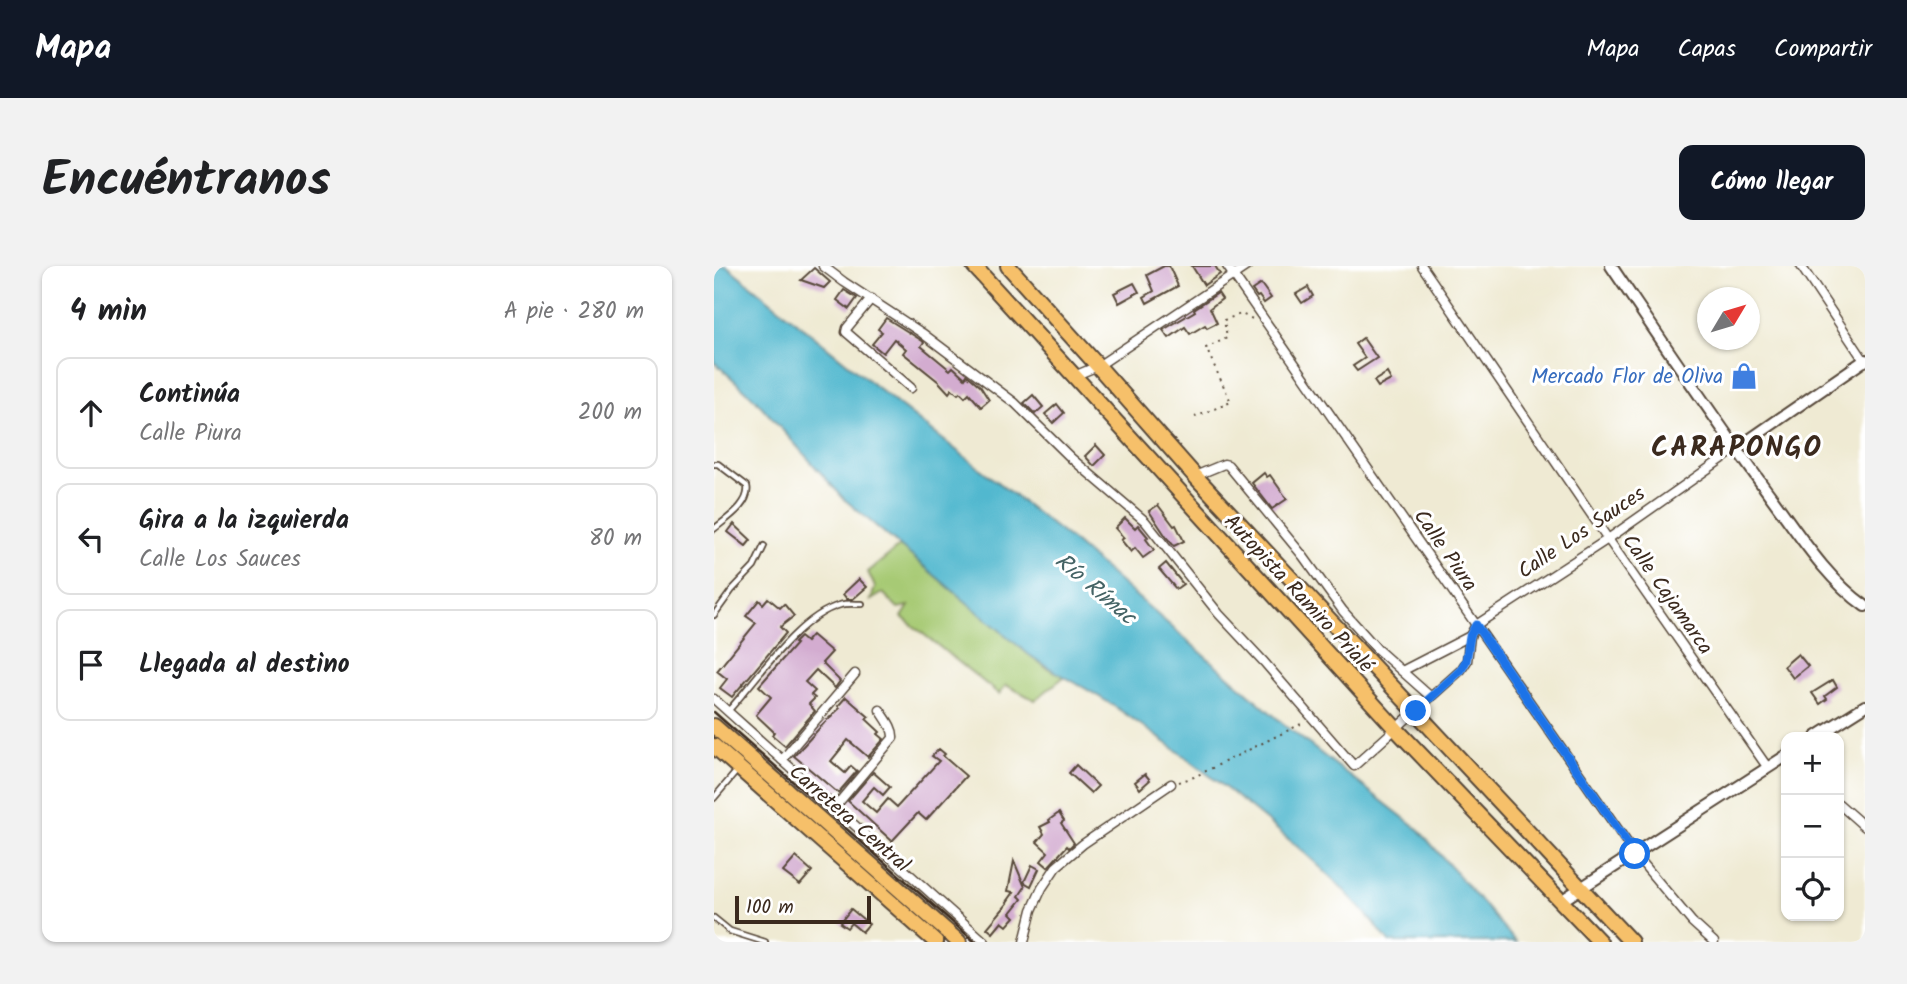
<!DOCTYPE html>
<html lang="es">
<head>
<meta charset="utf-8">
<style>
	body { margin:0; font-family:Kalam,sans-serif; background:#f2f2f2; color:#202124 }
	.controls { position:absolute; right:21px; bottom:21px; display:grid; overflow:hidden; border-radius:14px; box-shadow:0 2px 5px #0004 }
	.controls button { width:63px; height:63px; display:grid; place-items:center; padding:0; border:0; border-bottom:2px solid #e0e0e0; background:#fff; color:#202124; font:35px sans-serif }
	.compass { position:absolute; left:983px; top:21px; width:63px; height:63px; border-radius:50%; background:#fff; box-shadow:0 2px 5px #0004; rotate:52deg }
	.scale { position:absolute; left:21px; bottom:18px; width:136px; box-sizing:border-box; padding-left:7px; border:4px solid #3b2a1e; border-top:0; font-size:19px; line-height:24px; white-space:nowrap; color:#3b2a1e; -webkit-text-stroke:5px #fff; paint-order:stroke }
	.stop { position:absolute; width:21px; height:21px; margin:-16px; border:5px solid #1a73e8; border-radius:50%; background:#fff }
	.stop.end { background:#1a73e8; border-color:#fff; box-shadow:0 2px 7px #0008 }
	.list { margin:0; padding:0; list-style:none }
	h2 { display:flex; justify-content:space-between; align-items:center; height:91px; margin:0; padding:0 28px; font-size:30px }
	h2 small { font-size:23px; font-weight:400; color:#757577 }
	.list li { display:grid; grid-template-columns:46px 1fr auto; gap:21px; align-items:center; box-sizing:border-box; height:112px; margin:0 14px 14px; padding:0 14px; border:2px solid #e0e0e0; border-radius:14px }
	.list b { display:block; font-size:26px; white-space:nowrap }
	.list p { margin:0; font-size:23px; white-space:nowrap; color:#757577 }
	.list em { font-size:23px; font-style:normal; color:#757577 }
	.icon { flex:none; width:38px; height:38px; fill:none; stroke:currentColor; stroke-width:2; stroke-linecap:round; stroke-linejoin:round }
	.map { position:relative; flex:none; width:1151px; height:676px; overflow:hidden; border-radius:14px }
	header { display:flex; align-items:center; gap:42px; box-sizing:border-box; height:98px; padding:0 35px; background:#111827; color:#fff }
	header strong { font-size:33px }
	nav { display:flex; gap:38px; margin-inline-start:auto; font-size:24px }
	.intro { display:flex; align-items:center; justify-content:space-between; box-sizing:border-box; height:168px; padding:0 42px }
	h1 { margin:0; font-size:49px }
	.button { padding:18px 32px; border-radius:14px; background:#111827; color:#fff; font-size:24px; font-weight:700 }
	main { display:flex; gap:42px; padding:0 42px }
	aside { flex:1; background:#fff; border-radius:14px; box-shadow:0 2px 5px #0004 }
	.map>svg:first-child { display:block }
</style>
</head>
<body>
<header>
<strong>Mapa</strong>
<nav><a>Mapa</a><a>Capas</a><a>Compartir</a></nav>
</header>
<div class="intro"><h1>Encuéntranos</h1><a class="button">Cómo llegar</a></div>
<main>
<aside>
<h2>4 min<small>A pie · 280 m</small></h2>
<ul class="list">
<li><svg class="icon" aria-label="ahead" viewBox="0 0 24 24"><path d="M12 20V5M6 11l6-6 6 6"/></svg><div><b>Continúa</b><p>Calle Piura</p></div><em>200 m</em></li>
<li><svg class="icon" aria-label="left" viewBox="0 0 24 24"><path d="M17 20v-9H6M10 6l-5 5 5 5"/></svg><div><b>Gira a la izquierda</b><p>Calle Los Sauces</p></div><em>80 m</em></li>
<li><svg class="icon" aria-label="arrive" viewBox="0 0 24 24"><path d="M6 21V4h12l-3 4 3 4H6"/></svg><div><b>Llegada al destino</b></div></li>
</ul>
</aside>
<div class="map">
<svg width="1151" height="676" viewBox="0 0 1151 676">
	<rect width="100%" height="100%" fill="#fff"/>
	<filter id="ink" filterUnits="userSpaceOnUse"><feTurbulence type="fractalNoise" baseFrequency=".0143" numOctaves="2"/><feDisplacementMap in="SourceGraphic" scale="14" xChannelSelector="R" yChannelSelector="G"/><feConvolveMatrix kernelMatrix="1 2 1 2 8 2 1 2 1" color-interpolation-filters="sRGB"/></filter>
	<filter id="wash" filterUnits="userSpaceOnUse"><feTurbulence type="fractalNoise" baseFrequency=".00686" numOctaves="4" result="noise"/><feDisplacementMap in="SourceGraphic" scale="28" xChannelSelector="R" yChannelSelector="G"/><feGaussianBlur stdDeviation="1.57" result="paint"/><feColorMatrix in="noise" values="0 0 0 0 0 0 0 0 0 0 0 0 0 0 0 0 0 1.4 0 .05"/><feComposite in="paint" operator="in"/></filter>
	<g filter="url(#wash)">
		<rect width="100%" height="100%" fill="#efead3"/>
		<path fill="#a7ca74" stroke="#717a49" stroke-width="2" d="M 186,280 L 314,388 L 333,402 L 351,410 L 321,434 L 292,419 L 285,428 L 188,351 L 195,340 L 184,342 L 169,327 L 157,334 L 161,321 L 154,306 Z"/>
		<path fill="#51b8cf" stroke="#467176" stroke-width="2" d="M 0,0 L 13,0 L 186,140 L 361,277 L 573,461 L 704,563 L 802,676 L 675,676 C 627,613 562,561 500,513 C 465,486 429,459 392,435 C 366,418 339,406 314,388 L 130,233 L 41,133 L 0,96 Z"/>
		<g id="blocks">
			<g fill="#d3acd0">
				<path d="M 450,0 L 455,0 L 464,20 L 433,37 L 430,31 L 440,25 L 433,9 Z"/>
				<path d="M 478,0 L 501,0 L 506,8 L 490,19 Z"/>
				<path d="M 100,2 L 116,16 L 110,22 L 87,14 Z"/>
				<path d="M 420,17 L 425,26 L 405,37 L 400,27 Z"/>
				<path d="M 547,18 L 557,32 L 550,37 L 545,30 L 543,31 L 538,24 Z"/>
				<path d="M 594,21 L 599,30 L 588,37 L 582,28 Z"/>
				<path d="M 130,24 L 143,32 L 135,43 L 123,34 Z"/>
				<path d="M 504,27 L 508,33 L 496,42 L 503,57 L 493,62 L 491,59 L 476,68 L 471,61 L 455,72 L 449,64 L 481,45 L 480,43 Z"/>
				<path d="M 172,52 L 210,76 L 207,80 L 236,104 L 239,101 L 251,112 L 253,109 L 258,113 L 266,120 L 275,134 L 267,141 L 255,127 L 251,131 L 246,126 L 244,128 L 238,123 L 235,127 L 225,116 L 189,87 L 192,83 L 180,73 L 169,87 L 158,78 L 168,66 L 164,63 Z"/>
				<path d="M 649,72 L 663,92 L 643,105 L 639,100 L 651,92 L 641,78 Z"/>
				<path d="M 673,107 L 677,114 L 664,121 L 660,115 Z"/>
				<path d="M 319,129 L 329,141 L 321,148 L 310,137 Z"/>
				<path d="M 343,138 L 350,147 L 339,157 L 331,148 Z"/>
				<path d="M 382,179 L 391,189 L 380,200 L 371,190 Z"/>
				<path d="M 550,207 L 553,211 L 556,209 L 573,233 L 558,243 L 538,217 Z"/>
				<path d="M 444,239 L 460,260 L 462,259 L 470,275 L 460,280 L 453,272 L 435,245 Z"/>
				<path d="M 411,252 L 421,262 L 424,259 L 434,271 L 432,273 L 440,284 L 429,292 L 421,282 L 417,286 L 407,274 L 410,272 L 401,262 Z"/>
				<path d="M 20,258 L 37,274 L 32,280 L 14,266 Z"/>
				<path d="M 452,297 L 469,318 L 462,323 L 445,303 Z"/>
				<path d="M 145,313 L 153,321 L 139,333 L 133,333 L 129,328 Z"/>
				<path d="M 54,332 L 66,342 L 70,338 L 80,350 L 66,361 L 72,367 L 18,431 L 6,422 L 13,413 L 3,405 L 42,357 L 32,350 L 45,334 L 49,338 Z"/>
				<path d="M 98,369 L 118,386 L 108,397 L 126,415 L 121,422 L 102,404 L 91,416 L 101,425 L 97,429 L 101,432 L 95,438 L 101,445 L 71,480 L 58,469 L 60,466 L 42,449 L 57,431 L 45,420 L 82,378 L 80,377 L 86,371 L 92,376 Z"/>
				<path d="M 1084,388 L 1094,400 L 1079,412 L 1070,400 Z"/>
				<path d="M 1119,414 L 1123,421 L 1111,430 L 1113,433 L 1106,438 L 1098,427 Z"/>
				<path d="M 132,431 L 155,451 L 152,453 L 166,466 L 164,468 L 170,473 L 154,491 L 134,474 L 117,495 L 131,507 L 137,500 L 143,505 L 124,527 L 80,490 L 112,455 L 126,442 L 124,440 Z"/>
				<path d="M 225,483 L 231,488 L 229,490 L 252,510 L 212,554 L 204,547 L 178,575 L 134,535 L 159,506 L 176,521 L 169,529 L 160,521 L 148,535 L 162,547 L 174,533 L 183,541 L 225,495 L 218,490 Z"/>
				<path d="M 362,499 L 384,520 L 377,527 L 355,507 Z"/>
				<path d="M 431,508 L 436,514 L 426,523 L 421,516 Z"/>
				<path d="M 345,547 L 350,555 L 347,557 L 360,577 L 355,582 L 353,580 L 334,601 L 327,595 L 334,586 L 323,576 L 330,568 L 326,561 L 336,556 L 335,554 Z"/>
				<path d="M 82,591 L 98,605 L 86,619 L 69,606 Z"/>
				<path d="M 300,595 L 311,621 L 305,630 L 308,633 L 297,647 L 301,651 L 293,660 L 288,656 L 279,667 L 273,662 L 294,637 L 293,636 L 300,626 L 294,625 Z"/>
				<path d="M 318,599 L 325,603 L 317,620 L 310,616 Z"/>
				<path d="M 137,643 L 155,658 L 148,666 L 137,657 L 133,662 L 126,657 Z"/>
			</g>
		</g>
	</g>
	<g filter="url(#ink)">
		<use href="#blocks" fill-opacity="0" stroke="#564739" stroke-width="2"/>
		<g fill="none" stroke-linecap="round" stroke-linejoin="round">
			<defs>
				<g id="service">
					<path d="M 0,198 L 4,198 L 33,220 C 37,238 12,253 0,263"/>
					<path d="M 0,349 L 18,324 L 40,301 L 50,280"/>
					<path d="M 15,444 C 43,413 85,350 126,339 C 132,337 141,338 148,338"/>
					<path d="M 0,532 L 22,506"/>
					<path d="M 0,652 L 16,665 L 51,676"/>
				</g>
				<g id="minor">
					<path d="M 109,0 L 130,16 L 208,67 L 301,137 L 357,192 L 431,255 L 505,348 L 550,396 L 640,500 L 747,404 L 753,395 L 756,370 L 762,359 L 894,273 L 1022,183"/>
					<path d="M 513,0 L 921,588 L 978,656 L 1000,676"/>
					<path d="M 708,0 L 894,273 L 1054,502"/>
					<path d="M 1087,0 L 1151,96"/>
					<path d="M 157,33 L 133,62 L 132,66 L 197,122"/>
					<path d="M 360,110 L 384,100 L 533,0"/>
					<path d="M 481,210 L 510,198 L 514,199 L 589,290 L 629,345 L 663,383 L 717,431"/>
					<path d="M 688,405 L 756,370"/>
					<path d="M 0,433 L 271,676"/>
					<path d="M 68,494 L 141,408"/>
					<path d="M 1125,538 L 1151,561"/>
					<path d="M 121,541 L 179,472 C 180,462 171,452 166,444"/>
					<path d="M 310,676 L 318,644 L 328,622 L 342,601 L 369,578 L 457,518"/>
				</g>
				<g id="tertiary">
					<path d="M 897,0 C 950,78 1002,156 1058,232 C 1086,270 1112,312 1151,340"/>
					<path d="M 1022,183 L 1151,94"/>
					<path d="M 1102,471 L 1151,440"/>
					<path d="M 847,635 L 1072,490"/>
				</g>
				<g id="trunk">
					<path d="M 260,0 L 682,463 L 886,676"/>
					<path d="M 294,0 L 384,100 L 481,210 L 917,676"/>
					<path d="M 0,460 L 245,676"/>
					<path d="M 0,480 L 222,676"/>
				</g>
			</defs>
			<use href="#service" stroke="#564739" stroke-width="8"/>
			<use href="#minor" stroke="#564739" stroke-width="11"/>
			<use href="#tertiary" stroke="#564739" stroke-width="14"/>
			<use href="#trunk" stroke="#564739" stroke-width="18"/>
			<g stroke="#564739" stroke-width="2" stroke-dasharray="2 5" stroke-linecap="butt">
				<path d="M 481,151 L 517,136 L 492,82 L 513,72 L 510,54 L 527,48 L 541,54"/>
				<path d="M 465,516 L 480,511 L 589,457"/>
			</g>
			<use href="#service" stroke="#fff" stroke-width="4.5"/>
			<use href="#minor" stroke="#fff" stroke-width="8"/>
			<use href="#tertiary" stroke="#fff" stroke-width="10"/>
			<use href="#trunk" stroke="#f6c06b" stroke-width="14"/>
			<path stroke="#3b2a1e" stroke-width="2.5" d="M 0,446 L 261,676"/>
		</g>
	</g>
	<g fill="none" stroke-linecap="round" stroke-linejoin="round" filter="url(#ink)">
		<path stroke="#1a73e8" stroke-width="9" d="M 702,445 L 747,404 L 752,395 L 756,370 L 762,359 L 921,588"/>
	</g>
	<defs>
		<symbol id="shop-bare" viewBox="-9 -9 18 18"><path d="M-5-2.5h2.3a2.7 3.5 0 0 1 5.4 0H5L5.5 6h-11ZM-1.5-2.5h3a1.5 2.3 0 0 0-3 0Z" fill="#3f7fe0" stroke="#fff" stroke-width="2.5" paint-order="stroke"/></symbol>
	</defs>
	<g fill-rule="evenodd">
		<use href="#shop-bare" x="1011" y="91" width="38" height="38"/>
	</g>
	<g text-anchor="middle" stroke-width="6" stroke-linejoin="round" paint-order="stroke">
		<g font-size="21" fill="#366cbe" stroke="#fff" text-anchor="end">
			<text x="1009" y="117">Mercado Flor de Oliva</text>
		</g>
		<g font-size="21" fill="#3b2a1e" stroke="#fff">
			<text transform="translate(867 266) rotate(-34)" y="7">Calle Los Sauces</text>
			<text transform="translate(732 284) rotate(55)" y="7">Calle Piura</text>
			<text transform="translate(585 327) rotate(47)" y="7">Autopista Ramiro Prialé</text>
			<text transform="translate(954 328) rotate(55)" y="7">Calle Cajamarca</text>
			<text transform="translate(136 552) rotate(41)" y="7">Carretera Central</text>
		</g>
		<g font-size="23" font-style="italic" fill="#446365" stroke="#fff">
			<text transform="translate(382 322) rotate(40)" y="8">Río Rímac</text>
		</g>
		<g font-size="28" font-weight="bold" letter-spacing="2" fill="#3b2a1e" stroke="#fff">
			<text x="1023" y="190">CARAPONGO</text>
		</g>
	</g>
</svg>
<div class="controls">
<button>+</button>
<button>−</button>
<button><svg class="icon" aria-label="locate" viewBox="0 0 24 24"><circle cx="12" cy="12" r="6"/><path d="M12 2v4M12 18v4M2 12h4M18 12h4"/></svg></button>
</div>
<svg class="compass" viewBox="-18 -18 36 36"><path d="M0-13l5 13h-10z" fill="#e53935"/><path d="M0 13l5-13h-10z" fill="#757577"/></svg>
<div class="scale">100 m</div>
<div class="stop" style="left:921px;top:588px"></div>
<div class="stop end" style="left:702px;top:445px"></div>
</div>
</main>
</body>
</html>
